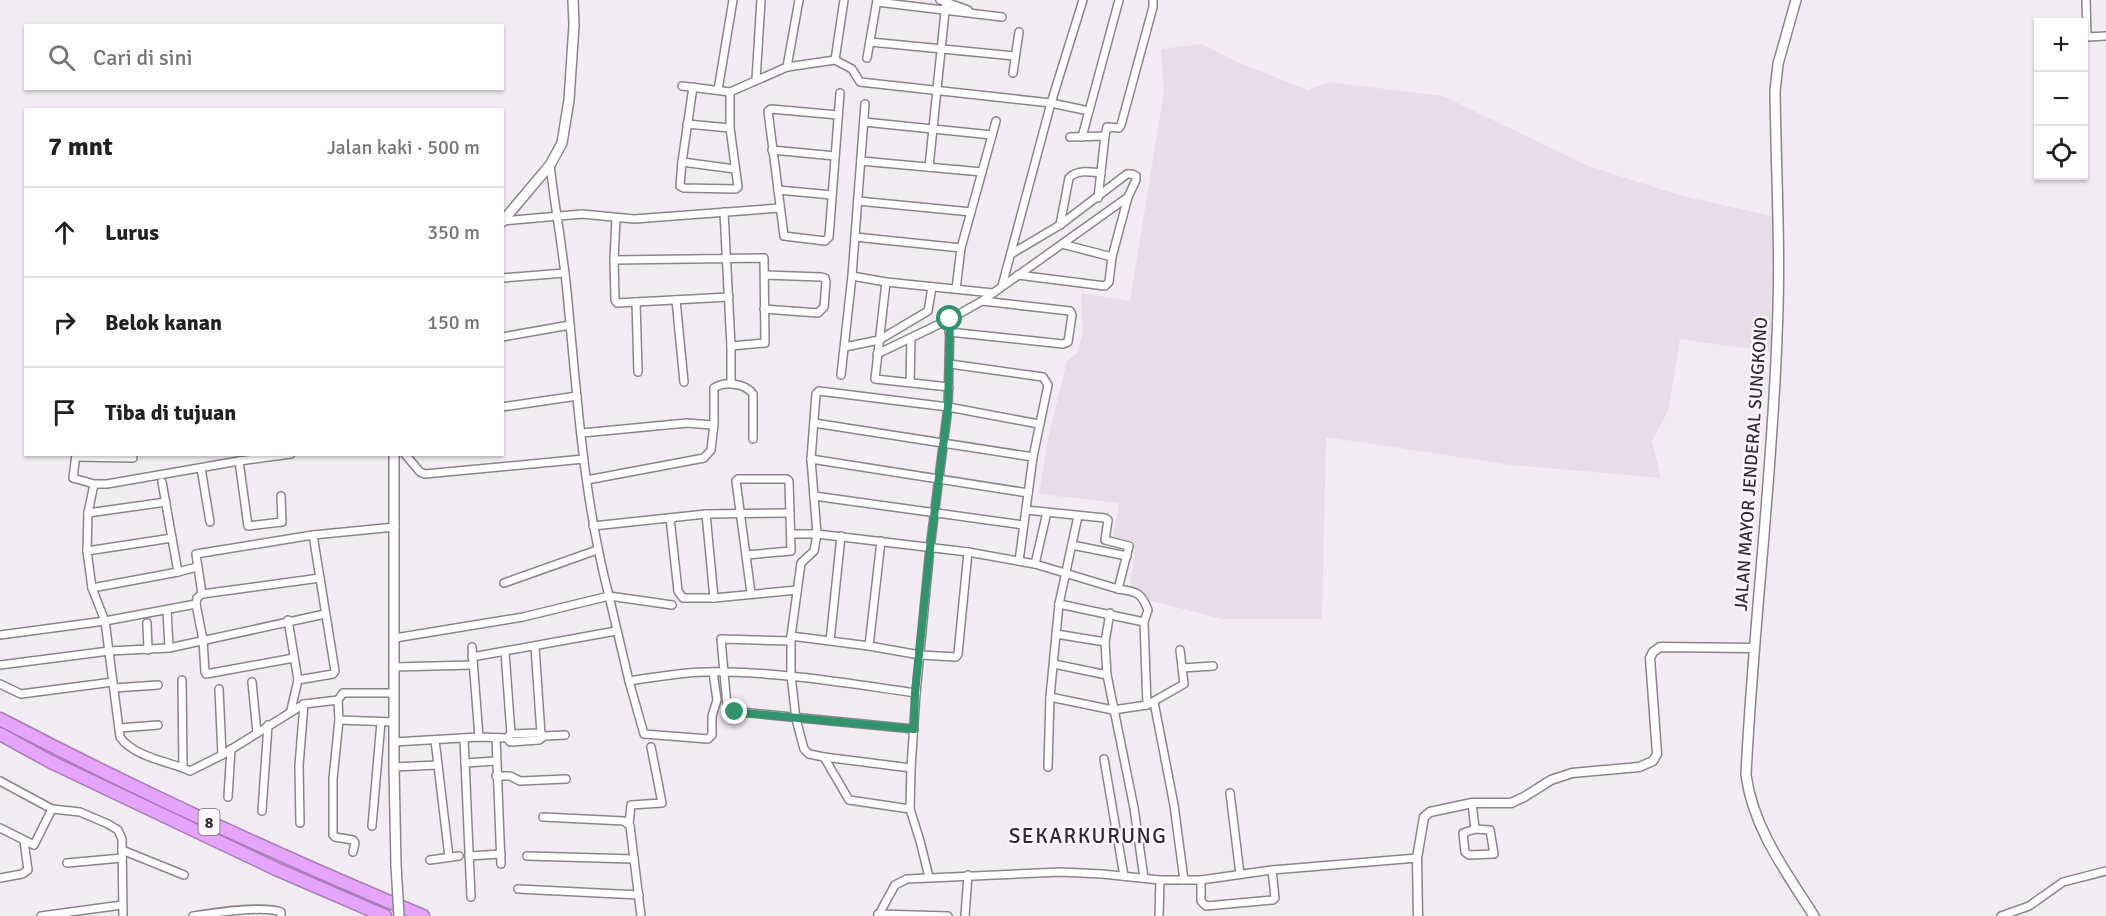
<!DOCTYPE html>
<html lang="id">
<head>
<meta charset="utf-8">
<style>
	body { margin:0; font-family:Signika,sans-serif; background:#f6f6f6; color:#202124 }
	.controls { position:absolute; right:18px; top:18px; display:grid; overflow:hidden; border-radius:0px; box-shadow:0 2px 4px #0004 }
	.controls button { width:54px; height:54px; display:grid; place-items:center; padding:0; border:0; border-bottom:2px solid #e0e0e0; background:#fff; color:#202124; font:30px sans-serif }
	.stop { position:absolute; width:18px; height:18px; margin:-14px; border:4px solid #33936d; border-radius:50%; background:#fff }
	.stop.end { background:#33936d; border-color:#fff; box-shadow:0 2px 6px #0008 }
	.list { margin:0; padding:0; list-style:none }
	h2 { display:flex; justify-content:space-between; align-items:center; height:78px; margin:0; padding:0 24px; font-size:26px }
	h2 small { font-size:20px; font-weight:400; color:#757577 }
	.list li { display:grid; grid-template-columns:39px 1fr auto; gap:18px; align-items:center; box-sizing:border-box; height:90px; padding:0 24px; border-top:2px solid #e0e0e0 }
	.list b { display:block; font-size:22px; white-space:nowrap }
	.list em { font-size:20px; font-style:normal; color:#757577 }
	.icon { flex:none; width:33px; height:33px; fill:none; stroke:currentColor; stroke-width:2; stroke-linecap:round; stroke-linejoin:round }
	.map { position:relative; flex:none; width:2106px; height:916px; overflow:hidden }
	.search { position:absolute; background:#fff; box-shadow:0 2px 4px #0004; left:24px; top:24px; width:480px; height:66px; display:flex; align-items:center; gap:15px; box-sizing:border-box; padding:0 21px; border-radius:0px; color:#757577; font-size:22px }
	.panel { position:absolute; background:#fff; box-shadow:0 2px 4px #0004; left:24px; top:108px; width:480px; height:348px; border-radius:0px }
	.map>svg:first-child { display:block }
</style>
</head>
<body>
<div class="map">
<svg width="2106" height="916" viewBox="0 0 2106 916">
	<rect width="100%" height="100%" fill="#f2ebf3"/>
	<path fill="#e9dce9" d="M 1202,44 L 1235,61 L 1308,90 L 1328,82 L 1443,96 L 1588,166 L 1679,195 L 1772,216 L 1771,352 L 1680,339 L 1668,411 L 1652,441 L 1661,478 L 1512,465 L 1326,437 L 1322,619 L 1222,619 L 1129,595 L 1135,548 L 1112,543 L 1119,503 L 1039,494 L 1048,438 L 1067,361 L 1077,353 L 1083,332 L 1081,293 L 1130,301 L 1164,91 L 1161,49 Z"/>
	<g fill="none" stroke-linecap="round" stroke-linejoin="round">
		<defs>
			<g id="minor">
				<path d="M 940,0 L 968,10"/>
				<path d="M 2086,0 L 2087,37 L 2106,36"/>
				<path d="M 877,2 L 1002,17"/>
				<path d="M 870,42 L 1015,56"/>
				<path d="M 867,58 L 877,0"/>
				<path d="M 835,60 L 844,0"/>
				<path d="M 787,67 L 799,0"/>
				<path d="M 1013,73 L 1019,32"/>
				<path d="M 756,80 L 761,0"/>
				<path d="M 682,86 L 730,92 L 787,67 L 835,60 L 852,69 L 860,82 L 1051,103 L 1089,111"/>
				<path d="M 693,87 L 682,162 L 680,186 L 684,188 L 736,189 L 738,187 L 730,128 L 730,92"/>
				<path d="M 718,90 L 733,0"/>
				<path d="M 838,115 L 771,109 L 768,111 L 784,236 L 825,241 L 829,237 L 840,93"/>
				<path d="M 864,122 L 992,135"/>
				<path d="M 687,124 L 730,128"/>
				<path d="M 1070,137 L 1105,136 L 1107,127 L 1119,128 L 1121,125 L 1153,7 L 1153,0"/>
				<path d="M 1082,137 L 1119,0"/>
				<path d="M 772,150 L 835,156"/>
				<path d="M 861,161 L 982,172"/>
				<path d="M 682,162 L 735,169"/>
				<path d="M 550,165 C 555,208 563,250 567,292 C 577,394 583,497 609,596 L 672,605"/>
				<path d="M 929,167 L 946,2"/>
				<path d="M 778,190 L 832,195"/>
				<path d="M 1098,198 L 1105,136"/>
				<path d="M 858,201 L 971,212"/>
				<path d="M 616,218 L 614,260 L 615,300 L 617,303 L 729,297"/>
				<path d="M 503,221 L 582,214 L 634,219 L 780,208"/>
				<path d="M 1060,225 L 1069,178 C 1077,169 1091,172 1101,173"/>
				<path d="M 855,237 L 961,248"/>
				<path d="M 1062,244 L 1112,257"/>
				<path d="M 614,260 L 764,258 L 765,343 L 731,346 L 724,212"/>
				<path d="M 1018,275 L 1105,286 L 1109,282 L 1112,257 L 1128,197"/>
				<path d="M 852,276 L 886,282 L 993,293"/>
				<path d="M 502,278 L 565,273"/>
				<path d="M 886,282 L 875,379 L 949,387"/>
				<path d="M 1002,286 L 1051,103 L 1083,0"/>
				<path d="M 956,289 L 961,248 L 996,121"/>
				<path d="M 676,300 L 684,382"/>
				<path d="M 636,302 L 638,372"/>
				<path d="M 764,309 L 818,313 L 824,307 L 826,282 L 825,278 L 821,277 L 765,275"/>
				<path d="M 949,332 L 1063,344 L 1068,342 L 1072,315 L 1070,311 L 982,301"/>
				<path d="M 502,337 L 570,325"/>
				<path d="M 845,347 L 879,340 L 928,311 L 932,287"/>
				<path d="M 877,354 L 950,319 L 982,301 L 1128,197 L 1136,180 L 1136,176 L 1132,174 L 1127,174 L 1060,225 L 1011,254"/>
				<path d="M 950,364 L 1043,377 L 1048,385 L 1033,457 L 1019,561"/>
				<path d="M 841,375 L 852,276 L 865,104"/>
				<path d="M 910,382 L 911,338"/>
				<path d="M 731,384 L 731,346"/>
				<path d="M 502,407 L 577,396"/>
				<path d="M 814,423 L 1033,457"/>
				<path d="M 582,433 L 687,423 L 712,425 L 714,424 L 714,388 C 725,381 745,383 753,394 L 753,439"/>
				<path d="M 76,454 L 73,478 L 94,484 L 88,513 L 87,551 L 92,588 L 105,621 L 120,737 C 132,755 164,761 183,768"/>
				<path d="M 405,454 L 420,472 L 425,474 L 584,459"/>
				<path d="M 76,457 L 133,458"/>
				<path d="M 811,459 L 1028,493"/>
				<path d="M 239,461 L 248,526 L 282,522 L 281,496"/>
				<path d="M 201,468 L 210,522"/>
				<path d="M 587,480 L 704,458 L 711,450 L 714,424"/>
				<path d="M 162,482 L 178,572"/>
				<path d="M 94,484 L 107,484 L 239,461 L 291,454"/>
				<path d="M 814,496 L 1023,525"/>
				<path d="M 1026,510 L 1105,518 L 1108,520 L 1105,540 L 1129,546 L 1118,589 C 1137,592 1141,592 1148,610 L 1144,622"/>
				<path d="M 88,513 L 166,502"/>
				<path d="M 706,514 L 714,598"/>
				<path d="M 670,518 L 678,591 L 683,598 L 714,598 L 797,590"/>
				<path d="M 593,526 L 706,514 L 790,513"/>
				<path d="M 791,534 L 817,534 L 968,552 L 1035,564 L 1118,589"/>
				<path d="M 1072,545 L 1127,556"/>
				<path d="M 87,551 L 172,538"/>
				<path d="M 746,555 L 791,551 L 789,481 L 787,479 L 738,479 L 736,481 L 751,593"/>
				<path d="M 1035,564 L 1047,512"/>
				<path d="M 504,583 L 597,550"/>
				<path d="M 92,588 L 178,572 L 197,567"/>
				<path d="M 202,594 L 320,578"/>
				<path d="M 1059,604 L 1144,622 L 1147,705"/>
				<path d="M 167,610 L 169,648"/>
				<path d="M 1110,613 L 1105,642 L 1107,675 L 1134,808 L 1144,878"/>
				<path d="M 288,620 L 298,680 L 291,710"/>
				<path d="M 147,623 L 148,650"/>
				<path d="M 1056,634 L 1105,642"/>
				<path d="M 0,635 L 105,621 L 196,604"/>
				<path d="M 791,636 L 869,646 L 920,655 L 956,657 L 958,654 L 968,552"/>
				<path d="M 395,638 L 523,617 L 609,596 L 629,681 C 660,676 693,671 725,672 C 789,673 852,684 916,693"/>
				<path d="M 791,641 L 721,639 L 727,706 L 730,711 L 914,729"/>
				<path d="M 830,641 L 841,536"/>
				<path d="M 869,646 L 881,541"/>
				<path d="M 472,647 L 479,737"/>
				<path d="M 535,647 L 541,734"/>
				<path d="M 505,652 L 511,734"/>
				<path d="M 472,657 L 616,631"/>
				<path d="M 294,658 L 206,674 L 205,672 L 203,640 L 196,604 L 197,598 L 202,594 L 196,554 L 313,535 L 395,527"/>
				<path d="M 1054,664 L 1107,675"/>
				<path d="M 0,665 L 109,651 L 169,648 L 325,614"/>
				<path d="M 394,667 L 473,665"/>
				<path d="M 1182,668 L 1213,666"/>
				<path d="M 182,680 L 183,768 L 190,771 L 222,755 L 304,704 L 338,700"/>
				<path d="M 298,680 L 333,674 L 335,671 L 313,535"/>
				<path d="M 629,681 L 644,734 L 708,739 L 712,735 L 712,716 L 717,700 L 713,672"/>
				<path d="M 252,682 L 257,733"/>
				<path d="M 0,684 L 21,694 L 113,682"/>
				<path d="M 114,688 L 158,685"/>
				<path d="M 219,689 L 222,755"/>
				<path d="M 1050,697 L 1113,710 L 1147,705 L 1184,684 L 1180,650"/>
				<path d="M 1154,702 L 1174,805 L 1184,880"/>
				<path d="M 339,720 L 394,722"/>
				<path d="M 119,728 L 158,725"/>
				<path d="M 509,736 L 511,734 L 540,733 L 544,736 L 565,735"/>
				<path d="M 464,738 L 471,897"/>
				<path d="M 496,738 L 501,864"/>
				<path d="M 435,740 L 449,857"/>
				<path d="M 394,742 L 479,737 L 507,738 L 510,742 L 539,740 L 544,736"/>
				<path d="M 824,757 L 911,768"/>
				<path d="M 1104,759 L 1124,876"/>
				<path d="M 465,763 L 496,761"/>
				<path d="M 394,767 L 437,765"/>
				<path d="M 1048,767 L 1050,697 L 1059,604 L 1078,516"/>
				<path d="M 496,776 L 510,776 L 520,781 L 566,779"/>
				<path d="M 0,781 L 52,809 L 80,812 L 108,824 L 118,830 L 122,839 L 123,916"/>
				<path d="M 1230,793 L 1240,874"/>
				<path d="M 228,797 L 231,749"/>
				<path d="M 1472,803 L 1475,829 L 1463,833 L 1465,852 L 1469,855 L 1494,854 L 1490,830 L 1475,829"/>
				<path d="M 910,809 L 849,800 L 824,757 L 809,754 L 804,749 L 796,719 L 791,675 L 791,636 L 801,563 L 814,551 L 817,534 L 811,459 L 816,394 L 819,391 L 948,407 L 1039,424"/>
				<path d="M 262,811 L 268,725"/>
				<path d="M 543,817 L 624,821 L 630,826 L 641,916"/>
				<path d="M 300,823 L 299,766 L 304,704"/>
				<path d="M 629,824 L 631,805 L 662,803 L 651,747"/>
				<path d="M 372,826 L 381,722"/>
				<path d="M 0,828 L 34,845 L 52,809"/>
				<path d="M 122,850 L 184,875"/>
				<path d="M 353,852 L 355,843 L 353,840 L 335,837 L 333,835 L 333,779 L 339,720 L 338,700 L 343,693 L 394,693"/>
				<path d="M 469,856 L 501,854"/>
				<path d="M 527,856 L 634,859"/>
				<path d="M 430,860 L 459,856"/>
				<path d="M 67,863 L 122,858"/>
				<path d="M 929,877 L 920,841 L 910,809 L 911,768 L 916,693 L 930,548 L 948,407 L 950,319"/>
				<path d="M 0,878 L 22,874 L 28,870 L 24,841"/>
				<path d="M 1201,880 L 1201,901 L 1206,906 L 1273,900 L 1275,898 L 1272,870"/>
				<path d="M 518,889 L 639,895"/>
				<path d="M 878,914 L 948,916"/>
				<path d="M 41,916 L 122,905"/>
				<path d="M 193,916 C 213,913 264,905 281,912 L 281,916"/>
				<path d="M 878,916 L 895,885 L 907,879 L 1060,872 L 1102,874 L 1160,880 L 1201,880 L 1272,870 L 1417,858"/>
				<path d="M 965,916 L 968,875"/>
				<path d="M 1159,916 L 1160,880"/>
				<path d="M 2001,916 L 2029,906 L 2063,882 L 2106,871"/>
			</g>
			<path id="tertiary" d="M 1418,916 L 1417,858 L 1424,817 L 1430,812 L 1472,803 L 1511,803 L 1524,797 L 1551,780 L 1572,773 L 1639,767 L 1653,761 L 1657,754 L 1650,658 L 1653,652 L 1660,647 L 1753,648"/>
			<g id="secondary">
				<path d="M 1796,0 L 1778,64 L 1775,91 C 1776,173 1781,254 1777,336 C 1772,483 1753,628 1746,775 C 1753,828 1786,872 1814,916"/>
				<path d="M 502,222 L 550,165 L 562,143 L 569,100 L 574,25 L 573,0"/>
				<path d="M 394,454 L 394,767 L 396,865"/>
			</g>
			<g id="motorway">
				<path d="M 0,719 C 138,791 279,856 423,916"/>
				<path d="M 0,734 L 51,762 L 276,869 L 385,916"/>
			</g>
		</defs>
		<use href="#minor" stroke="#8b858b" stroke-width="10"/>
		<use href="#tertiary" stroke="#8b858b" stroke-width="11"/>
		<use href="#secondary" stroke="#8b858b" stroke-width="12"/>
		<use href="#motorway" stroke="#a77cb5" stroke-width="15"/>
		<use href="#minor" stroke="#fff" stroke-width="7"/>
		<use href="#tertiary" stroke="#fff" stroke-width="8"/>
		<use href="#secondary" stroke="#fff" stroke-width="9"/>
		<use href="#motorway" stroke="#e6a5fc" stroke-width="12"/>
		<defs>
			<path id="secondary-bridge" d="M 396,865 L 399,916"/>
		</defs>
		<use href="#secondary-bridge" stroke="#8b858b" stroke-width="12" stroke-linecap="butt"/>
		<use href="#secondary-bridge" stroke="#fff" stroke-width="9"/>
	</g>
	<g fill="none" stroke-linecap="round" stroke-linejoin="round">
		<path stroke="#33936d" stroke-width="8" d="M 735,712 L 914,729 L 915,693 L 930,548 L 948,407 L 950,319"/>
	</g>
	<g text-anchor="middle" stroke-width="4.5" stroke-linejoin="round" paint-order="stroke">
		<rect fill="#fff9ff" stroke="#706c70" stroke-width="1.5" x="198.5" y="809" width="21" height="26" rx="4.5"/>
		<g font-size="16" font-weight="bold" fill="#322f32">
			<text x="209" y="828">8</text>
		</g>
		<g font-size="18" fill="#322f32" stroke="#fff9ff">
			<text transform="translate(1751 464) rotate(-86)" y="6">JALAN MAYOR JENDERAL SUNGKONO</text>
		</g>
		<g font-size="21" letter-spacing="1.5" fill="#2d282d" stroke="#fff9ff">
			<text x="1088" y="843">SEKARKURUNG</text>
		</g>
	</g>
</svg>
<div class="controls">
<button>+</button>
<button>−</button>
<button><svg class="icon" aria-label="locate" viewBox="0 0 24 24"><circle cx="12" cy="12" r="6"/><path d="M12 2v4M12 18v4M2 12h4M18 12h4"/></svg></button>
</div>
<div class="stop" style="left:950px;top:319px"></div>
<div class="stop end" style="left:735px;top:712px"></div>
<div class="search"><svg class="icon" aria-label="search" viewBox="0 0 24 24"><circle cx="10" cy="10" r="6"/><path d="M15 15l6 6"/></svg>Cari di sini</div>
<section class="panel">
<h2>7 mnt<small>Jalan kaki · 500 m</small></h2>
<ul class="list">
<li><svg class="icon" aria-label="ahead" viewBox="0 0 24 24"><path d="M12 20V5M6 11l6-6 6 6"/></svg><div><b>Lurus</b></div><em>350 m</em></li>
<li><svg class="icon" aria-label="right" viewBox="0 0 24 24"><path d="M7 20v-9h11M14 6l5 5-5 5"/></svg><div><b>Belok kanan</b></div><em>150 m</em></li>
<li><svg class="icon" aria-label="arrive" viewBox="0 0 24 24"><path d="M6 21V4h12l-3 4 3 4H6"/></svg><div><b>Tiba di tujuan</b></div></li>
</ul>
</section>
</div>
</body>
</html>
